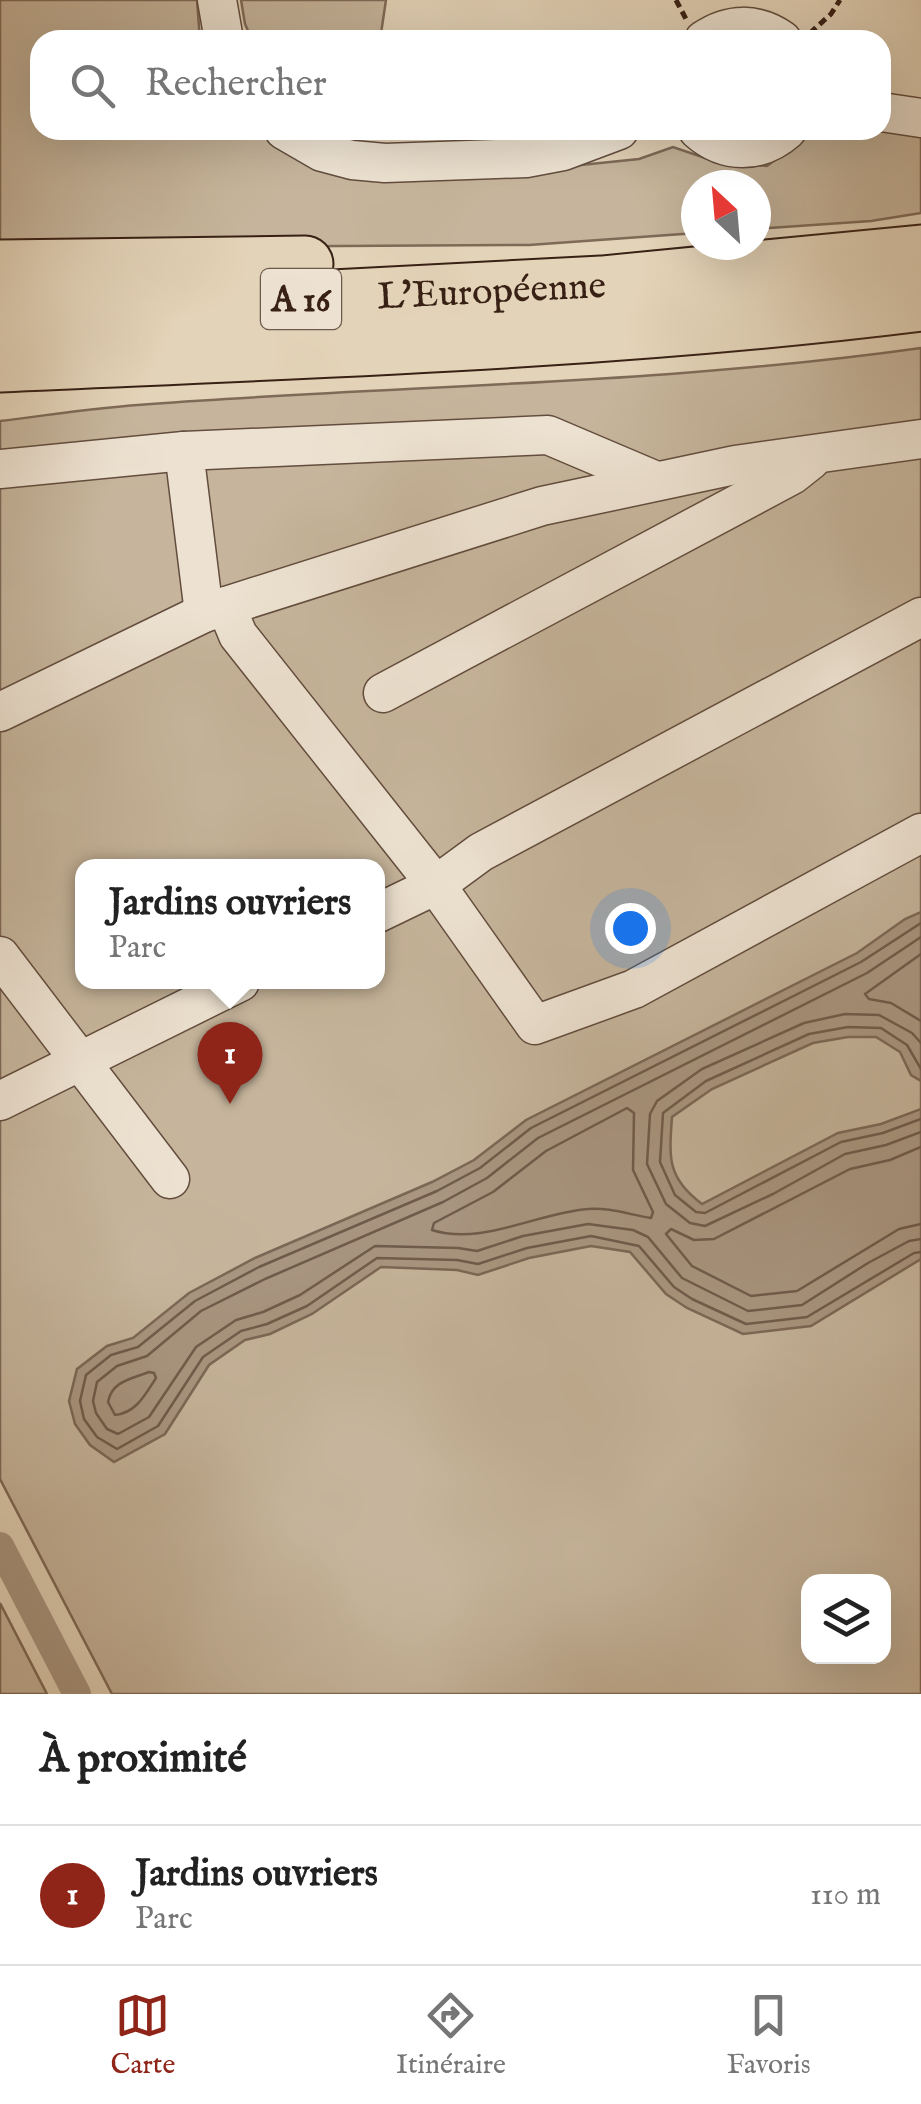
<!DOCTYPE html>
<html lang="fr">
<head>
<meta charset="utf-8">
<style>
	body { margin:0; font-family:"IM FELL English",serif; background:#f2f2f2; color:#222 }
	.controls { position:absolute; right:30px; bottom:30px; display:grid; overflow:hidden; border-radius:20px; box-shadow:0 10px 40px #0002 }
	.controls button { width:90px; height:90px; display:grid; place-items:center; padding:0; border:0; border-bottom:2px solid #e0e0e0; background:#fff; color:#222; font:50px sans-serif }
	.compass { position:absolute; left:681px; top:170px; width:90px; height:90px; border-radius:50%; background:#fff; box-shadow:0 10px 40px #0002; rotate:334deg }
	.you { position:absolute; left:630px; top:928px; width:35px; height:35px; margin:-25px; border:8px solid #fff; border-radius:50%; background:#1a73e8; box-shadow:0 0 0 15px #1a73e833 }
	.badge { display:grid; place-items:center; width:65px; height:65px; border-radius:50%; background:#8f2418; color:#fff; font-size:32px; font-weight:700 }
	.pin { position:absolute; translate:-50% -82px; filter:drop-shadow(0 2px 5px #0008) }
	.pin::after { content:''; position:absolute; top:52px; width:35px; height:30px; background:inherit; clip-path:polygon(0 0,100% 0,50% 100%) }
	.popup { position:absolute; left:75px; top:859px; width:310px; height:130px; box-sizing:border-box; display:grid; place-content:center; border-radius:20px; background:#fff; filter:drop-shadow(0 2px 8px #0005); font-size:32px; white-space:nowrap; color:#767676 }
	.popup b { font-size:38px; color:#222 }
	.popup::after { content:''; position:absolute; left:50%; top:100%; margin-left:-20px; border:20px solid transparent; border-top-color:#fff }
	.list { margin:0; padding:0; list-style:none }
	h2 { display:flex; justify-content:space-between; align-items:center; height:130px; margin:0; padding:0 40px; font-size:42px }
	h2 small { font-size:32px; font-weight:400; color:#767676 }
	.list li { display:grid; grid-template-columns:65px 1fr auto; gap:30px; align-items:center; box-sizing:border-box; height:140px; padding:0 40px; border-top:2px solid #e0e0e0 }
	.list b { display:block; font-size:38px; white-space:nowrap }
	.list p { margin:0; font-size:32px; white-space:nowrap; color:#767676 }
	.list em { font-size:32px; font-style:normal; color:#767676 }
	.icon { flex:none; width:55px; height:55px; fill:none; stroke:currentColor; stroke-width:2; stroke-linecap:round; stroke-linejoin:round }
	.map { position:relative; flex:none; width:921px; height:1694px; overflow:hidden }
	.search { position:absolute; background:#fff; box-shadow:0 10px 40px #0002; left:30px; right:30px; top:30px; height:110px; display:flex; align-items:center; gap:25px; box-sizing:border-box; padding:0 35px; border-radius:30px; color:#767676; font-size:38px }
	.sheet { height:270px; background:#fff }
	nav { display:flex; justify-content:space-around; align-items:center; box-sizing:border-box; height:140px; border-top:2px solid #e0e0e0; background:#fff; font-size:28px; color:#767676 }
	nav a { display:grid; justify-items:center; gap:5px }
	nav .on { color:#8f2418 }
	.map>svg:first-child { display:block }
</style>
</head>
<body>
<div class="map">
<svg width="921" height="1694" viewBox="0 0 921 1694">
	<rect width="100%" height="100%" fill="#e3d3b8"/>
	<filter id="stains"><feTurbulence type="fractalNoise" baseFrequency=".002" numOctaves="4"/><feColorMatrix values="0 0 0 0 .2 0 0 0 0 .09 0 0 0 0 .02 0 0 0 .5 -.17"/></filter>
	<radialGradient id="worn" r=".72"><stop offset=".6" stop-color="#630" stop-opacity="0"/><stop offset="1" stop-color="#630" stop-opacity=".3"/></radialGradient>
	<g fill="#c6b59c" stroke="#7f6a58" stroke-width="2.5" fill-rule="evenodd">
		<path d="M 0,0 L 197,0 L 200,40 L 40,40 L 40,130 L 261,130 L 344,172 L 465,177 L 639,159 L 673,147 L 714,161 L 767,166 L 814,130 L 878,130 L 921,137 L 921,213 L 871,221 L 756,229 L 756,185 L 696,185 L 696,233 L 529,245 L 0,248 Z"/>
		<path d="M 241,0 L 386,0 L 380,40 L 252,40 L 245,24 Z"/>
		<path d="M 921,348 L 921,1694 L 112,1694 L 0,1479 L 0,421 C 50,415 100,407 151,404 C 408,385 665,384 921,348 ZM 82,866 L 378,866 L 378,982 L 82,982 ZM 808,1582 L 884,1582 L 884,1656 L 808,1656 Z"/>
		<path d="M 0,1603 L 47,1694 L 0,1694 Z"/>
	</g>
	<path fill="#a99681" stroke="#7c6756" stroke-width="2.5" d="M 921,912 L 921,1081 L 911,1075 L 900,1052 L 876,1037 L 848,1037 L 813,1043 L 712,1089 L 672,1117 C 669,1158 667,1178 702,1204 L 838,1133 L 881,1124 L 921,1109 L 921,1259 L 811,1326 L 743,1334 L 687,1308 L 666,1294 L 630,1252 L 591,1246 L 529,1258 L 478,1275 L 457,1270 L 381,1267 L 312,1314 L 270,1334 L 245,1340 L 209,1365 L 165,1434 L 114,1462 L 90,1445 L 75,1424 L 69,1401 L 77,1369 L 107,1346 L 133,1338 L 189,1293 L 255,1258 L 432,1182 L 474,1160 L 526,1120 L 857,953 L 905,919 Z"/>
	<g fill="none" stroke-linecap="round" stroke-linejoin="round">
		<g stroke="#705b4b" stroke-width="2.5">
			<path d="M 921,923 L 861,962 L 531,1128 L 480,1168 L 437,1191 L 259,1267 L 195,1301 L 138,1347 L 111,1355 L 86,1375 L 80,1401 L 84,1419 L 97,1437 L 117,1449 L 158,1426 L 203,1357 L 241,1331 L 267,1324 L 307,1306 L 377,1258 L 457,1260 L 478,1264 L 527,1248 L 591,1236 L 639,1246 L 674,1287 L 692,1299 L 746,1324 L 807,1317 L 914,1253 L 921,1252"/>
			<path d="M 921,937 L 867,973 L 538,1138 L 487,1178 L 443,1202 L 265,1279 L 201,1311 L 147,1356 L 117,1366 L 97,1382 L 93,1401 L 96,1413 L 107,1429 L 118,1434 L 149,1417 L 196,1347 L 236,1320 L 263,1312 L 300,1295 L 375,1246 L 458,1248 L 477,1251 L 523,1236 L 588,1224 L 633,1230 L 648,1237 L 682,1278 L 748,1311 L 802,1305 L 868,1263 L 909,1241 L 921,1239"/>
			<path d="M 921,954 L 865,994 L 869,999 L 891,1003 L 921,1021"/>
			<path d="M 921,1043 L 912,1033 L 879,1015 L 845,1014 L 804,1023 L 702,1069 L 657,1101 L 650,1114 L 647,1164 L 666,1204 L 690,1223 L 705,1226 L 773,1194 L 845,1154 L 886,1145 L 921,1132"/>
			<path d="M 921,1069 L 907,1045 L 881,1028 L 848,1027 L 809,1034 L 706,1081 L 663,1113 L 660,1162 L 675,1195 L 696,1212 L 705,1213 L 841,1142 L 883,1133 L 921,1119"/>
			<path d="M 627,1108 L 634,1113 L 633,1170 L 653,1212 L 651,1218 C 631,1215 608,1207 588,1209 C 537,1213 481,1246 432,1230 L 434,1223 L 493,1192 L 546,1151 Z"/>
			<path d="M 921,1147 L 890,1160 L 850,1169 L 714,1239 L 694,1240 L 671,1229 L 666,1234 L 692,1266 L 751,1296 L 797,1291 L 899,1229 L 921,1224"/>
			<path d="M 149,1372 L 154,1373 L 156,1378 C 145,1395 136,1413 115,1415 L 108,1402 C 112,1381 131,1379 149,1372 Z"/>
		</g>
		<path stroke="#a99681" stroke-width="28" d="M 0,1546 L 77,1694"/>
		<defs>
			<g id="minor">
				<path d="M 217,0 L 224,40"/>
				<path d="M 704,40 C 729,23 756,22 782,40"/>
				<path d="M 881,112 L 921,118"/>
				<path d="M 284,130 L 322,152 L 352,160 L 385,163 L 526,158 L 563,151 L 619,130"/>
				<path d="M 698,130 C 725,154 760,154 787,130"/>
				<path d="M 0,469 L 184,451"/>
				<path d="M 226,606 L 238,635 L 436,885 L 481,852 L 921,617"/>
				<path d="M 204,613 L 184,451 L 548,435 L 654,480"/>
				<path d="M 383,693 L 792,475 L 811,460"/>
				<path d="M 0,712 L 204,613 L 542,506 L 735,465 L 921,439"/>
				<path d="M 378,913 L 436,885 L 535,1025 L 634,989 L 921,833"/>
				<path d="M 0,956 L 170,1179"/>
				<path d="M 0,1101 L 240,982"/>
			</g>
			<g id="highway">
				<path d="M 0,268 L 305,264"/>
				<path id="s1" d="M 0,315 L 602,284 L 921,253"/>
				<path d="M 0,364 C 307,350 616,341 921,303"/>
			</g>
		</defs>
		<use href="#minor" stroke="#634d3e" stroke-width="41"/>
		<use href="#highway" stroke="#382015" stroke-width="59"/>
		<g stroke="#382015" stroke-width="5" stroke-dasharray="8 5" stroke-linecap="butt">
			<path d="M 676,0 L 686,19"/>
			<path d="M 810,33 L 831,14 L 840,0"/>
		</g>
		<use href="#minor" stroke="#ede2d1" stroke-width="38"/>
		<use href="#highway" stroke="#e3d3b8" stroke-width="55"/>
	</g>
	<g text-anchor="middle" stroke-width="8" stroke-linejoin="round" paint-order="stroke">
		<rect fill="#ede2d1" stroke="#6e5a4d" stroke-width="2.5" x="261" y="269" width="80" height="60" rx="8"/>
		<g font-size="35" font-weight="bold" fill="#382015">
			<text x="301" y="311">A 16</text>
		</g>
		<g font-size="38" fill="#382015" stroke="#ede2d1">
			<text dy="13" stroke="none"><textPath href="#s1" startOffset="492">L'Européenne</textPath></text>
		</g>
	</g>
	<rect width="100%" height="100%" filter="url(#stains)"/>
	<rect width="100%" height="100%" fill="url(#worn)"/>
</svg>
<div class="controls">
<button><svg class="icon" aria-label="layers" viewBox="0 0 24 24"><path d="M12 4l9 5-9 5-9-5zM3 14l9 5 9-5"/></svg></button>
</div>
<svg class="compass" viewBox="-18 -18 36 36"><path d="M0-13l5 13h-10z" fill="#e53935"/><path d="M0 13l5-13h-10z" fill="#767676"/></svg>
<div class="you"></div>
<div class="pin badge" style="left:230px;top:1104px">1</div>
<div class="popup"><b>Jardins ouvriers</b>Parc</div>
<div class="search"><svg class="icon" aria-label="search" viewBox="0 0 24 24"><circle cx="10" cy="10" r="6"/><path d="M15 15l6 6"/></svg>Rechercher</div>
</div>
<section class="sheet">
<h2>À proximité<small></small></h2>
<ul class="list">
<li><span class="badge">1</span><div><b>Jardins ouvriers</b><p>Parc</p></div><em>110 m</em></li>
</ul>
</section>
<nav>
<a class="on"><svg class="icon" aria-label="map" viewBox="0 0 24 24"><path d="M3 6l6-2 6 2 6-2v14l-6 2-6-2-6 2zM9 4v14M15 6v14"/></svg>Carte</a>
<a><svg class="icon" aria-label="directions" viewBox="0 0 24 24"><path d="M12 3l9 9-9 9-9-9zM9 14v-3h6M13 9l2 2-2 2"/></svg>Itinéraire</a>
<a><svg class="icon" aria-label="saved" viewBox="0 0 24 24"><path d="M7 4h10v16l-5-4-5 4z"/></svg>Favoris</a>
</nav>
</body>
</html>
